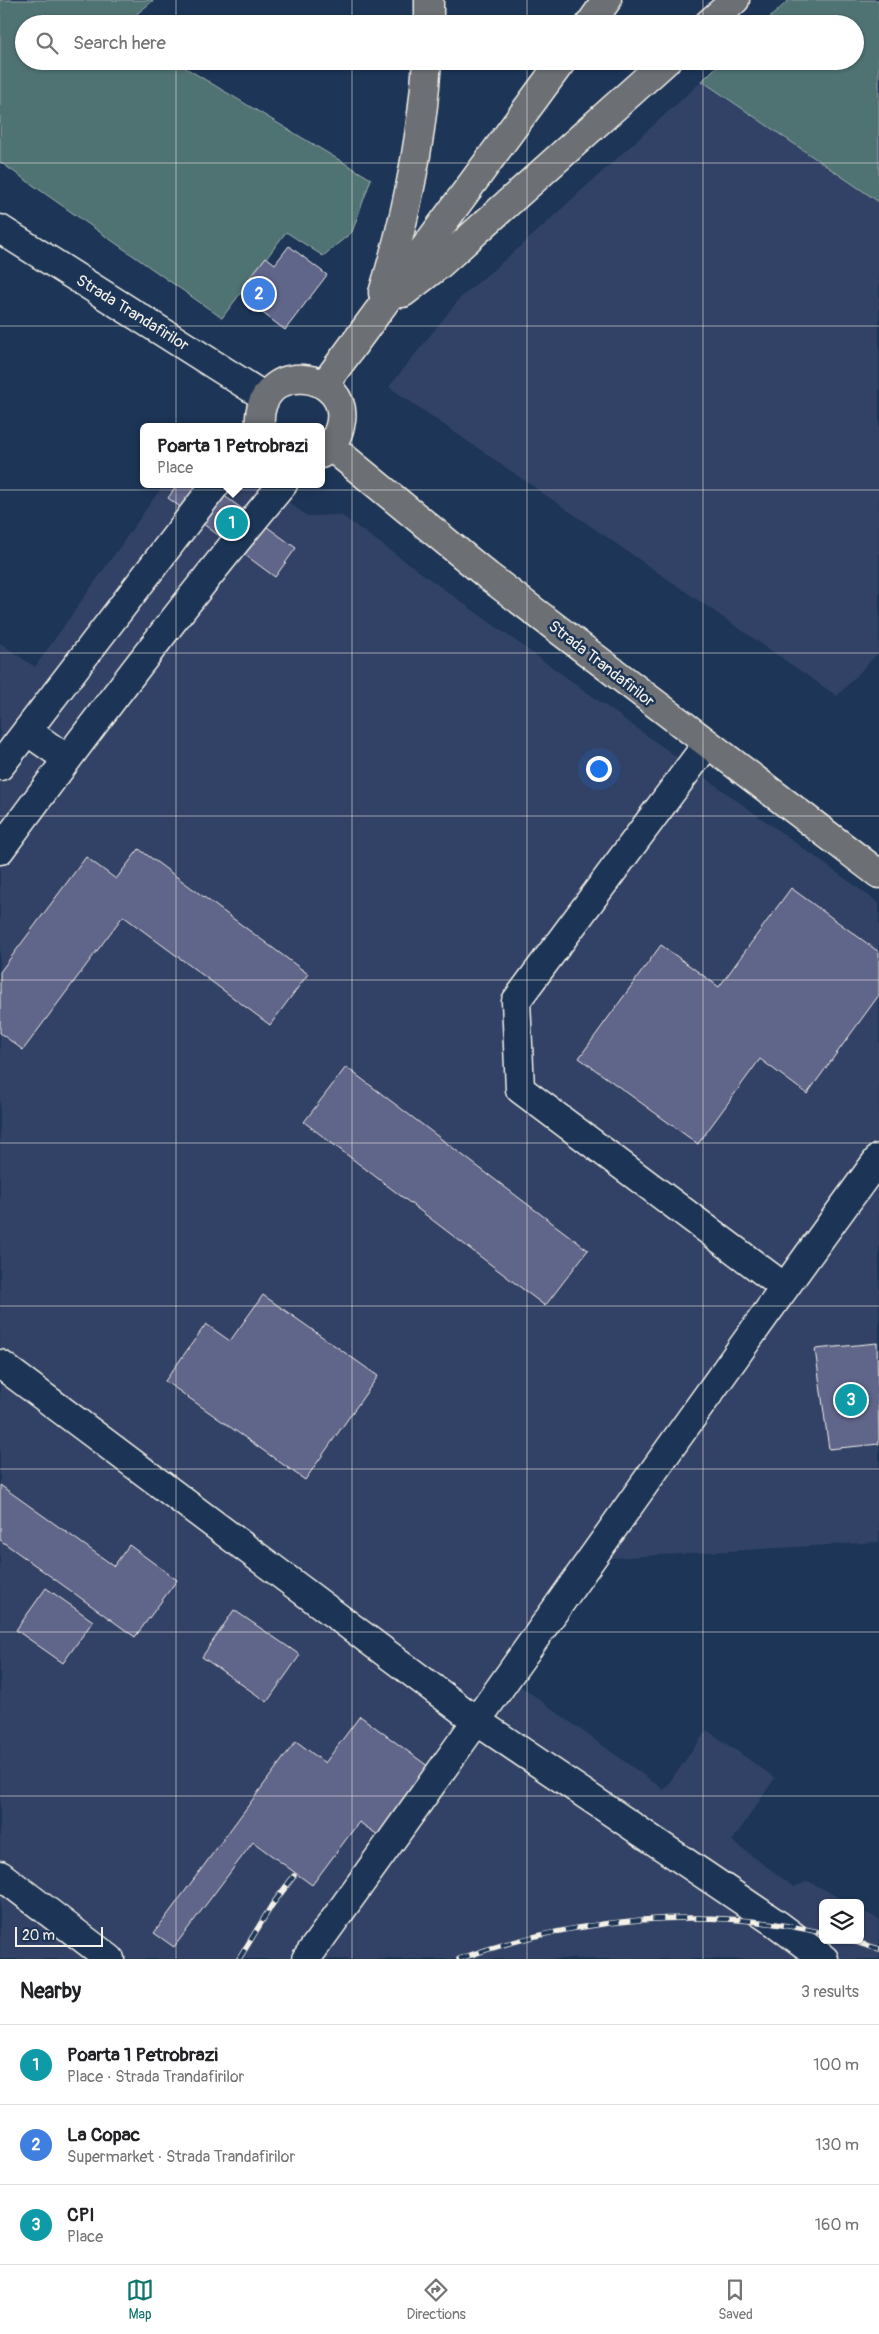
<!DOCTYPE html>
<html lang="en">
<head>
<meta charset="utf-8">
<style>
	body { margin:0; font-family:Pangolin,sans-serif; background:#f2f2f2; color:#202124 }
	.controls { position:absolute; right:15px; bottom:15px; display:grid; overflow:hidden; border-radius:8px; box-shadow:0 1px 4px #0004 }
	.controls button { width:45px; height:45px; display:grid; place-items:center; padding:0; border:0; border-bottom:1px solid #e0e0e0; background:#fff; color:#202124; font:25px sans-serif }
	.scale { position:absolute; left:15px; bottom:12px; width:88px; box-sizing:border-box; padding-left:5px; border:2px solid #f4f1e8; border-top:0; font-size:14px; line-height:18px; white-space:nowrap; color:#f4f1e8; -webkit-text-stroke:4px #1d3557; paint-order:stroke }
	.you { position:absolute; left:598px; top:768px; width:18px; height:18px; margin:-12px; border:4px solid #fff; border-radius:50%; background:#1a73e8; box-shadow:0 0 0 8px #1a73e833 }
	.badge { display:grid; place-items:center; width:32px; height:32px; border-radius:50%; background:#0f766e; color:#fff; font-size:16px; font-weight:700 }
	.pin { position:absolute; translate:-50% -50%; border:2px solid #fff; box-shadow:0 1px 5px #0006 }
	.popup { position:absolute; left:140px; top:423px; width:185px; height:65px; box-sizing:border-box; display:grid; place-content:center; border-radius:8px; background:#fff; filter:drop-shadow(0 1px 4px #0005); font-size:16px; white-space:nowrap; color:#757577 }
	.popup b { font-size:19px; color:#202124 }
	.popup::after { content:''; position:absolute; left:50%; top:100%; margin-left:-10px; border:10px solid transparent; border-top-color:#fff }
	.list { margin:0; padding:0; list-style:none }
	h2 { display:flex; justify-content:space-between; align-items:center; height:65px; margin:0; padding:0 20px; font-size:21px }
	h2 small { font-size:16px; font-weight:400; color:#757577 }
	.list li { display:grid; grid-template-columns:32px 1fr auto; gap:15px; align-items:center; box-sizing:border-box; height:80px; padding:0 20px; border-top:1px solid #e0e0e0 }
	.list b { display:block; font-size:19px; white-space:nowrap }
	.list p { margin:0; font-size:16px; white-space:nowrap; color:#757577 }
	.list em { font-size:16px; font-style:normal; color:#757577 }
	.icon { flex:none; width:28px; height:28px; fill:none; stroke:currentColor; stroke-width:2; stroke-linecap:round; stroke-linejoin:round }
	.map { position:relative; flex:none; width:879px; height:1959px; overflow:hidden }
	.search { position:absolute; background:#fff; box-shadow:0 1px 4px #0004; left:15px; right:15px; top:15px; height:55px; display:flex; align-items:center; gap:12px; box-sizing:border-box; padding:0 18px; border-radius:28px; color:#757577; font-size:19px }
	.sheet { height:305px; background:#fff }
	nav { display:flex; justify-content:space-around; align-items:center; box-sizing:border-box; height:70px; border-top:1px solid #e0e0e0; background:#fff; font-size:14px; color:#757577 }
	nav a { display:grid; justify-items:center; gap:2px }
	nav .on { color:#0f766e }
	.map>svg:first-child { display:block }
</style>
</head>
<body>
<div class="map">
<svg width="879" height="1959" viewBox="0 0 879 1959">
	<rect width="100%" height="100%" fill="#1d3557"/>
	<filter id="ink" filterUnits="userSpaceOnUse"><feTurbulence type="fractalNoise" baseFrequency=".02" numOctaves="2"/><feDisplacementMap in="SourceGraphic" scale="10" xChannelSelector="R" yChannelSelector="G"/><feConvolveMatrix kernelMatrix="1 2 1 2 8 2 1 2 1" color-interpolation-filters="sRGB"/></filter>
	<g filter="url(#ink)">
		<g fill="#314366">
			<path d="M 702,81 L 879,202 L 879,652 L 837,696 L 389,387 L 461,297 L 513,253 Z"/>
			<path d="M 164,484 L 263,484 L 307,516 L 341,515 L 879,903 L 879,1542 L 611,1558 L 519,1685 L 664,1790 L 707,1730 L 775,1778 L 732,1841 L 794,1887 L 808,1881 L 849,1903 L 823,1903 L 823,1940 L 860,1940 L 860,1909 L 879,1920 L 879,1959 L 0,1959 L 0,643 L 35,667 Z"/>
		</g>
		<g fill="#4f7273" stroke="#a2b2ae">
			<path d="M 0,0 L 154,0 L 124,24 L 24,24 L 24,61 L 174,61 L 371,179 L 352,232 L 323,256 L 286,232 L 222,318 L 0,162 Z"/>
			<path d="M 789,0 L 879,0 L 879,202 L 702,81 L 722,61 L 855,61 L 855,24 L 763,24 Z"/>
		</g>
		<g fill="#61658a" stroke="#f4f1e8">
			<path d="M 289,246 L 327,275 L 285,330 L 247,301 L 257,287 L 248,280 L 266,257 L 275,264 Z"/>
			<path d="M 178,484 L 208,484 L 296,548 L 275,577 L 168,498 Z"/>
			<path d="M 139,849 L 308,974 L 270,1025 L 123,916 L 23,1050 L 0,1033 L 0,972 L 86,857 L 116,879 Z"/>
			<path d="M 791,888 L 879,952 L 879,995 L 807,1094 L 760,1059 L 698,1144 L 579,1058 L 661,945 L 719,987 Z"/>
			<path d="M 346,1067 L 588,1250 L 545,1306 L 304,1122 Z"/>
			<path d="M 263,1295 L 378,1376 L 305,1480 L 165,1381 L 206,1324 L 230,1341 Z"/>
			<path d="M 877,1343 L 879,1444 L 829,1449 L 815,1349 Z"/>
			<path d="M 0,1485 L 114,1566 L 129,1545 L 177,1580 L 135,1637 L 0,1540 Z"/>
			<path d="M 46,1588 L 93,1621 L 63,1663 L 16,1630 Z"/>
			<path d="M 234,1610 L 300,1655 L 267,1702 L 202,1657 Z"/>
			<path d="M 360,1716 L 429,1767 L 378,1835 L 359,1822 L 312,1885 L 253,1842 L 174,1947 L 154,1933 L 296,1741 L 325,1763 Z"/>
		</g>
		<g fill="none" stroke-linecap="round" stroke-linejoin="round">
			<defs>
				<g id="minor">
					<path d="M 0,229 L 265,397"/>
					<path d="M 27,731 L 67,759"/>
					<path d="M 707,744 L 516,1001 L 520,1089 L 784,1287"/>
					<path d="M 0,766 L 216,484"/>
					<path d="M 0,850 C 91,726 184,603 283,484"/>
					<path d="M 0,1364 L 478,1722 L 777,1924 L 824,1959"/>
					<path d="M 0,1875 L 110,1959"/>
					<path d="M 306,1959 C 499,1693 685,1422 879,1158"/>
				</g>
				<g id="major">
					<path d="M 429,24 L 429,0"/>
					<path d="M 590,24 L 607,0"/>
					<path d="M 708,24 L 735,0"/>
					<path d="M 383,293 C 406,218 422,139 427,61"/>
					<path d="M 403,293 L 439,265 L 666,61"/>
					<path d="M 324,385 L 562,61"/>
					<path d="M 260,427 C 255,356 354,370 340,426 C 337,438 331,448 321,454"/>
					<path d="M 330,446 L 488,576 L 879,874"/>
				</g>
			</defs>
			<use href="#minor" stroke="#f4f1e8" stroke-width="31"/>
			<use href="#major" stroke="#f4f1e8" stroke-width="31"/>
			<use href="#minor" stroke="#1d3557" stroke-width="28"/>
			<use href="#major" stroke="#6c6f75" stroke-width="28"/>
			<defs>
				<g id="rail">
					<path d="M 849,1940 L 879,1949"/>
					<path d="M 239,1959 L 272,1905 L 294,1876"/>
					<path d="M 459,1959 C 572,1918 705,1905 823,1933"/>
				</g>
			</defs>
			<use href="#rail" stroke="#f4f1e8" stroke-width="5.5"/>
			<use href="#rail" stroke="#1d3557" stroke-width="4" stroke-dasharray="11" stroke-linecap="butt"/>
		</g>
	</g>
	<path fill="none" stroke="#f4f1e8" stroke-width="1" stroke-opacity="0.55" d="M 176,0 L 176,24M 352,0 L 352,24M 527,0 L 527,24M 703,0 L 703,24M 176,61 L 176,1959M 352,61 L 352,1959M 527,61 L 527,1959M 703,61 L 703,1959M 0,163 L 879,163M 0,326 L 879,326M 0,490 L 879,490M 0,653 L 879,653M 0,816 L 879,816M 0,980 L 879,980M 0,1143 L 879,1143M 0,1306 L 879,1306M 0,1469 L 879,1469M 0,1632 L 879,1632M 0,1796 L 879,1796"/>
	<g text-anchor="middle" stroke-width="5" stroke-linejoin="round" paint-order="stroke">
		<g font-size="16" fill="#f4f1e8" stroke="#1d3557">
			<text transform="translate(133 312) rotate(32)" y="6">Strada Trandafirilor</text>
			<text transform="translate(602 663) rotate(38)" y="6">Strada Trandafirilor</text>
		</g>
	</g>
</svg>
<div class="controls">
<button><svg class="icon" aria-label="layers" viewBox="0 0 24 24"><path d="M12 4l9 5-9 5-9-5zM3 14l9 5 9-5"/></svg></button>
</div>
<div class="scale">20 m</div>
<div class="you"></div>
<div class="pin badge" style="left:232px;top:523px;background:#0f9aa8">1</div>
<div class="popup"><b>Poarta 1 Petrobrazi</b>Place</div>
<div class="pin badge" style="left:259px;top:294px;background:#3f7fe0">2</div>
<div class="pin badge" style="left:851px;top:1400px;background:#0f9aa8">3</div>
<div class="search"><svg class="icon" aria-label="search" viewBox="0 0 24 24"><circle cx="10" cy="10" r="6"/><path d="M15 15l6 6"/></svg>Search here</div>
</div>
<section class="sheet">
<h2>Nearby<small>3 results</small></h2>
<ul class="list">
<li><span class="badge" style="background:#0f9aa8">1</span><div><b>Poarta 1 Petrobrazi</b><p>Place · Strada Trandafirilor</p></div><em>100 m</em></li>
<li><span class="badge" style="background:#3f7fe0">2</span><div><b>La Copac</b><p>Supermarket · Strada Trandafirilor</p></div><em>130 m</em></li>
<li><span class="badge" style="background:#0f9aa8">3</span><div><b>CPI</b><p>Place</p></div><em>160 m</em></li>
</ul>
</section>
<nav>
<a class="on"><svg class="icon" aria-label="map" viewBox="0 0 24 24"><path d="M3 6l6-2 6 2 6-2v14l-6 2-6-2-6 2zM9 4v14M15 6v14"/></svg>Map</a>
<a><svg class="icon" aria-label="directions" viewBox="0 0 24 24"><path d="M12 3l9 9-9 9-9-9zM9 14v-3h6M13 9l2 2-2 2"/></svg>Directions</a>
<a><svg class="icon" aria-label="saved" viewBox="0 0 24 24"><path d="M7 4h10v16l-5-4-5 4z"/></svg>Saved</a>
</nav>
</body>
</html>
